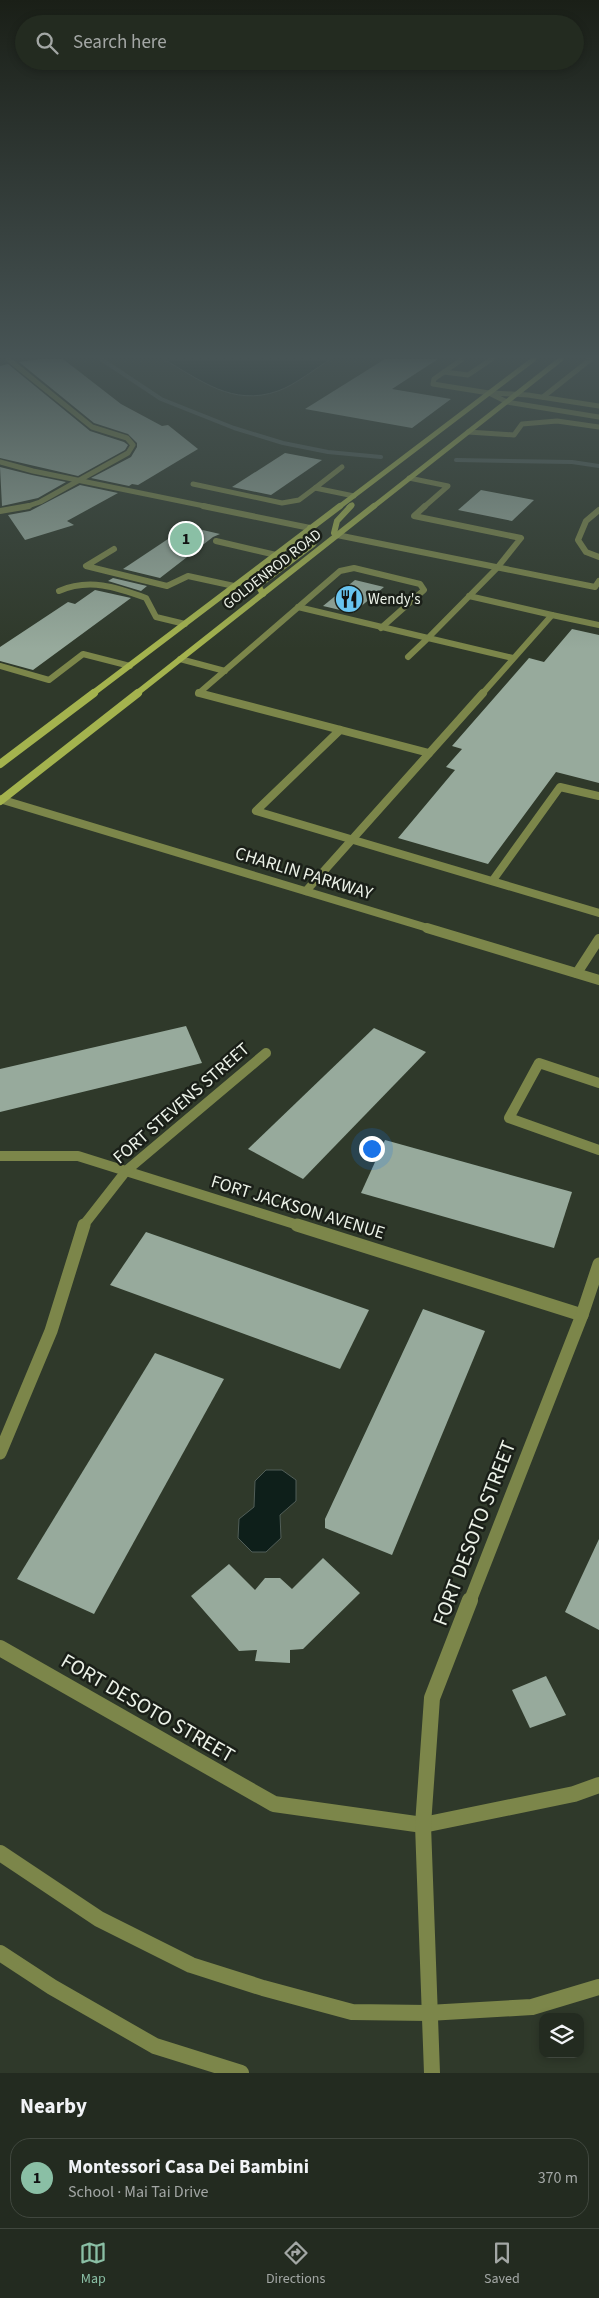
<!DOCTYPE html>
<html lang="en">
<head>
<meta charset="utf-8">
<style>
	body { margin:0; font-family:"Source Sans 3",sans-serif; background:#2b3329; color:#f1f3f6 }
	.controls { position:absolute; right:15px; bottom:15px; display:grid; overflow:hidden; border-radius:10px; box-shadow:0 2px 8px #0003 }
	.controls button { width:45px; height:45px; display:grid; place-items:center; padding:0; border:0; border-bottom:1px solid #40473e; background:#232b20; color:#f1f3f6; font:25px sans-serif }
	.you { position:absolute; left:371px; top:1148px; width:18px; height:18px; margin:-12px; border:4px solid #fff; border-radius:50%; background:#1a73e8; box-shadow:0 0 0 8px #1a73e833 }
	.badge { display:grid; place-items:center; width:32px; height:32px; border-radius:50%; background:#8abfa5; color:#111; font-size:16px; font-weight:700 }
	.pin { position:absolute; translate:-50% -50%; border:2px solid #fff; box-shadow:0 1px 5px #0006 }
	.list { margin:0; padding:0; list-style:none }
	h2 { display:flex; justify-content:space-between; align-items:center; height:65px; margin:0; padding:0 20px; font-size:21px }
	h2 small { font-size:16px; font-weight:400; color:#a3a7a5 }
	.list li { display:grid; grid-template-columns:32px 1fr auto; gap:15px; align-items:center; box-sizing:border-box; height:80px; margin:0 10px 10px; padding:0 10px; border:1px solid #40473e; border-radius:20px }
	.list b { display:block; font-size:19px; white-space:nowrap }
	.list p { margin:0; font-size:16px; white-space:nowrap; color:#a3a7a5 }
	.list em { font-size:16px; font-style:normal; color:#a3a7a5 }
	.icon { flex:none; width:28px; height:28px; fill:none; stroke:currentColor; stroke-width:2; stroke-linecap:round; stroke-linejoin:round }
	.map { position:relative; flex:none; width:599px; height:2073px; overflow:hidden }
	.search { position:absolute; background:#232b20; box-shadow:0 2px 8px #0003; left:15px; right:15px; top:15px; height:55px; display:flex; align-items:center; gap:12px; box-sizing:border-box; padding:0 18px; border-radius:28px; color:#a3a7a5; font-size:19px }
	.sheet { height:155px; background:#232b20 }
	nav { display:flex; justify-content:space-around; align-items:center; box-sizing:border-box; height:70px; border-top:1px solid #40473e; background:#232b20; font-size:14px; color:#a3a7a5 }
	nav a { display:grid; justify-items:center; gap:2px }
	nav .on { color:#8abfa5 }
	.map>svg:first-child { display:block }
</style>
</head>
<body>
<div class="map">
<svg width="599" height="2073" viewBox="0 0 599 2073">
	<rect width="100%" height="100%" fill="#2f392a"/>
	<g fill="#0e1f1a" stroke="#515e58">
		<path d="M 163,359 L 331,359 C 316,368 295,385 278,391 C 232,407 201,380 163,359 Z"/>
		<path d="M 266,1470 L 282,1470 L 296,1480 L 296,1501 L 280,1515 L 281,1538 L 266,1552 L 252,1552 L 238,1538 L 239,1519 L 254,1507 L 255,1481 Z"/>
	</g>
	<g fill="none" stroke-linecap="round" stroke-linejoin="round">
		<g stroke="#515e58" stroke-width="4">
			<path d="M 101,359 L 161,399 L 234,428 L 283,443 L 328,452 L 381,457"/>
			<path d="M 456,460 L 572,462 L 599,466"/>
		</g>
	</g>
	<g fill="#97aa9c">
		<path d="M 41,359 L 63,359 L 121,404 L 162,426 L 168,425 L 198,449 L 138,485 L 132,484 L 129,486 L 91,478 L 131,457 L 137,447 L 137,443 L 128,434 L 94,423 L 19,362 Z"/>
		<path d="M 385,359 L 438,359 L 392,389 L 451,399 L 412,428 L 305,409 Z"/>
		<path d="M 8,364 L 90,431 L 124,442 L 128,445 L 125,450 L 78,476 L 0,458 L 0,366 Z"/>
		<path d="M 285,453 L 322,460 L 271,495 L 232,487 Z"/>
		<path d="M 0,467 L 32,475 L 66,482 L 38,498 L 2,506 Z"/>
		<path d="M 80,485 L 118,493 L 67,521 L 74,525 L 25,540 L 8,515 L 30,511 Z"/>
		<path d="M 481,490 L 534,500 L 512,521 L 458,510 Z"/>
		<path d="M 194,528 L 220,534 L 213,537 L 160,578 L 123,569 L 183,529 L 190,531 Z"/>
		<path d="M 113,578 L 147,586 L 141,591 L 108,581 Z"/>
		<path d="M 355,580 L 384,587 L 353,613 L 323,606 Z"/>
		<path d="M 95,590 L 131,598 L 33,670 L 0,661 L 0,647 L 68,602 L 75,604 Z"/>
		<path d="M 572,629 L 599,635 L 599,783 L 556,772 L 488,864 L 398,838 L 455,770 L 446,767 L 462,749 L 452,746 L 529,658 L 544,662 Z"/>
		<path d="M 186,1026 L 202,1063 L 0,1112 L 0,1069 Z"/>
		<path d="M 374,1028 L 426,1052 L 303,1179 L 248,1149 Z"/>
		<path d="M 385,1140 L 572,1192 L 554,1248 L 361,1193 Z"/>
		<path d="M 146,1232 L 369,1310 L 340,1369 L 110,1285 Z"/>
		<path d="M 423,1309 L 485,1331 L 392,1555 L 325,1528 L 325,1519 Z"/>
		<path d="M 155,1353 L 224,1379 L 94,1614 L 17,1579 Z"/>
		<path d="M 599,1539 L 599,1630 L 565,1612 Z"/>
		<path d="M 323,1558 L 360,1593 L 303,1649 L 290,1650 L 290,1663 L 255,1661 L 257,1650 L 239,1651 L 191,1596 L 229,1564 L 255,1590 L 265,1578 L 280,1578 L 292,1589 Z"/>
		<path d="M 546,1676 L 566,1715 L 530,1728 L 512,1690 Z"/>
	</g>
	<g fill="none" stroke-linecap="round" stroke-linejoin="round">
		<g stroke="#7c864a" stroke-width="5">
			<path d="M 461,360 L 434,379 L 433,384 L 489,393"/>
			<path d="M 444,372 L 468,375 L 492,359"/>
			<path d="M 468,432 L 514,435 L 522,424 L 557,421 L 599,427"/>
			<path d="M 342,467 L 315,488 L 354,496"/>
			<path d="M 409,478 L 448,486 L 424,507"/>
			<path d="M 193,484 L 282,503 L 299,500 L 315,488"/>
		</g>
		<g stroke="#7c864a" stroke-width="6">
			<path d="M 599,510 L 586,521 L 578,540 L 586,552 L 599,557"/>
			<path d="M 337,535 L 595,587 L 599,581"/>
			<path d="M 216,541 L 276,555"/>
			<path d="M 114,549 L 86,566 L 167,586 L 188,576 L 234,586"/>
			<path d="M 59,591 C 89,578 116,587 146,598 L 156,617 L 185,624"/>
			<path d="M 469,596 L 552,615 L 482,694"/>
			<path d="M 298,607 L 428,638 L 497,568 L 521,538 L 414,516 L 425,506"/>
			<path d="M 552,615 L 599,625"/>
			<path d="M 408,657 L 428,638 L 513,658"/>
			<path d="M 180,659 L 225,671"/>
			<path d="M 0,666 L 49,680 L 83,654 L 130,666"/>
			<path d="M 199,693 L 340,571 L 354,568 L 420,584 L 424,590 L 381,628"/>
			<path d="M 199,693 L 202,694"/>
		</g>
		<g stroke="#7c864a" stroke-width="8">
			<path d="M 199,693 L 429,753"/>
			<path d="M 340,730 L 256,811 L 599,913"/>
			<path d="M 493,880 L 560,787 L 599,796"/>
			<path d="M 306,891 L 483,693"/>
		</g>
		<g stroke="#7c864a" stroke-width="10">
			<path d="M 577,973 L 599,939"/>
			<path d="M 599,1083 L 539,1063 L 509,1118 L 599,1150"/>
			<path d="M 0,1156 L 78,1156 L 301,1226"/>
			<path d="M 83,1226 L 126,1171 L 266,1053"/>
		</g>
		<g stroke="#7c864a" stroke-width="13">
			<path d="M 297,1225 L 582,1315"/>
			<path d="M 0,1453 L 51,1331 L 84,1225"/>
			<path d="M 470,1601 L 582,1315 L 599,1264"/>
		</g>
		<g stroke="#7c864a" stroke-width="16">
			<path d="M 0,1648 L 274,1804 L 423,1825 L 574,1794 L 599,1785"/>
			<path d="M 432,2073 L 423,1825 L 432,1698 L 470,1600"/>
		</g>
		<g stroke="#7c864a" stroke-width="5">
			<path d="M 8,359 L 92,427 L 127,438 L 133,445 L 128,453 L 40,502 L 25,507"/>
			<path d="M 489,393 L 507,402 L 599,417"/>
			<path d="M 493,393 L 528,395 L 599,406"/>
			<path d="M 543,397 L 591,359"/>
			<path d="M 0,462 L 33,471 L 209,507"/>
		</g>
		<g stroke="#7c864a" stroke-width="6">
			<path d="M 203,506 L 310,528"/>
			<path d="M 0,511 L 29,506"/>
		</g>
		<path stroke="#7c864a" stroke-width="8" d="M 0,799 L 431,929"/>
		<path stroke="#7c864a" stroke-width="10" d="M 427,928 L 599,980"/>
		<g stroke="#7c864a" stroke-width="16">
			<path d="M 0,1853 L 99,1919 L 191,1965 L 263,1988 L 352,2012 L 428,2013 L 532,2007 L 599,1987"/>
			<path d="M 0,1953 L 52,1987 L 155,2046 L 241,2073"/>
		</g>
		<g stroke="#a4b34e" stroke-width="5">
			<path d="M 339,507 L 534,359"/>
			<path d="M 349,507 L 352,505"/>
			<path d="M 373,507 L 561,359"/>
		</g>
		<g stroke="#a4b34e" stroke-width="6">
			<path d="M 337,535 L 334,533 L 337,521 L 351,506"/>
			<path d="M 263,594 L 259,587 L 260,584 L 313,544 L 317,538 L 316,532 L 310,528"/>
			<path d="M 92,694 L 340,506"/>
			<path d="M 136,694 L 374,506"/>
		</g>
		<g stroke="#a4b34e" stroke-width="8">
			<path d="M 0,764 L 94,693"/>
			<path d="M 0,801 L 138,693"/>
		</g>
	</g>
	<linearGradient id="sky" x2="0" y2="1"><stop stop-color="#1a1f17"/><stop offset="0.55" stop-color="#475455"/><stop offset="1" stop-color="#475455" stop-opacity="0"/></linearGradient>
	<rect width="599" height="649" fill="url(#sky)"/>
	<defs>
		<symbol id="restaurant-disc" viewBox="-11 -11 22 22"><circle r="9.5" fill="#68c4f0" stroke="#1a1f18"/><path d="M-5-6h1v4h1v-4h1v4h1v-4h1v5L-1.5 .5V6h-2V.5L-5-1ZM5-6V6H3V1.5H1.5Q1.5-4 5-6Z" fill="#111"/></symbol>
	</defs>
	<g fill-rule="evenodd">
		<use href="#restaurant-disc" x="333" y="583" width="32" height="32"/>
	</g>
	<g text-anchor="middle" stroke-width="5" stroke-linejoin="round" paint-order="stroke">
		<g font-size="15" fill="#ecf2e8" stroke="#1a1f18">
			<text transform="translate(272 569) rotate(-38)" y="5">GOLDENROD ROAD</text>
		</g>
		<g font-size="15" fill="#ecf2e8" stroke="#1a1f18" text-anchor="start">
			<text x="368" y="604">Wendy's</text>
		</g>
		<g font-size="18" fill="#ecf2e8" stroke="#1a1f18">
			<text transform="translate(304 873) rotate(17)" y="6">CHARLIN PARKWAY</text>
			<text transform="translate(181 1103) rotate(-41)" y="6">FORT STEVENS STREET</text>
			<text transform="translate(298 1207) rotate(17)" y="6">FORT JACKSON AVENUE</text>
		</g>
		<g font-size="21" fill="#ecf2e8" stroke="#1a1f18">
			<text transform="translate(474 1533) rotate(-69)" y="7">FORT DESOTO STREET</text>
			<text transform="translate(148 1708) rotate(30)" y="7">FORT DESOTO STREET</text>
		</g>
	</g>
</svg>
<div class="controls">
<button><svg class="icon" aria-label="layers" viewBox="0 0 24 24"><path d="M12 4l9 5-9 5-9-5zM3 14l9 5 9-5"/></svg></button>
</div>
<div class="you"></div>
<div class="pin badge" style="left:186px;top:539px">1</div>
<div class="search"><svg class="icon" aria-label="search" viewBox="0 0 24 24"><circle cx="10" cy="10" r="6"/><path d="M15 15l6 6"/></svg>Search here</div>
</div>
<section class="sheet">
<h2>Nearby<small></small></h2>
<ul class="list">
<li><span class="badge">1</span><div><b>Montessori Casa Dei Bambini</b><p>School · Mai Tai Drive</p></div><em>370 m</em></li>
</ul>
</section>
<nav>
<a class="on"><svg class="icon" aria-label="map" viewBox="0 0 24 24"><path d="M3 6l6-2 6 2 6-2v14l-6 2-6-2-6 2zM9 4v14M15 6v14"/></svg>Map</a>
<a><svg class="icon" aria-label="directions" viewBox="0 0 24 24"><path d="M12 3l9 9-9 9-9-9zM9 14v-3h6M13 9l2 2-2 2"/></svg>Directions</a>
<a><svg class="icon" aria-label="saved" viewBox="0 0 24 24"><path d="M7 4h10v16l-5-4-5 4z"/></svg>Saved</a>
</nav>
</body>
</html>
